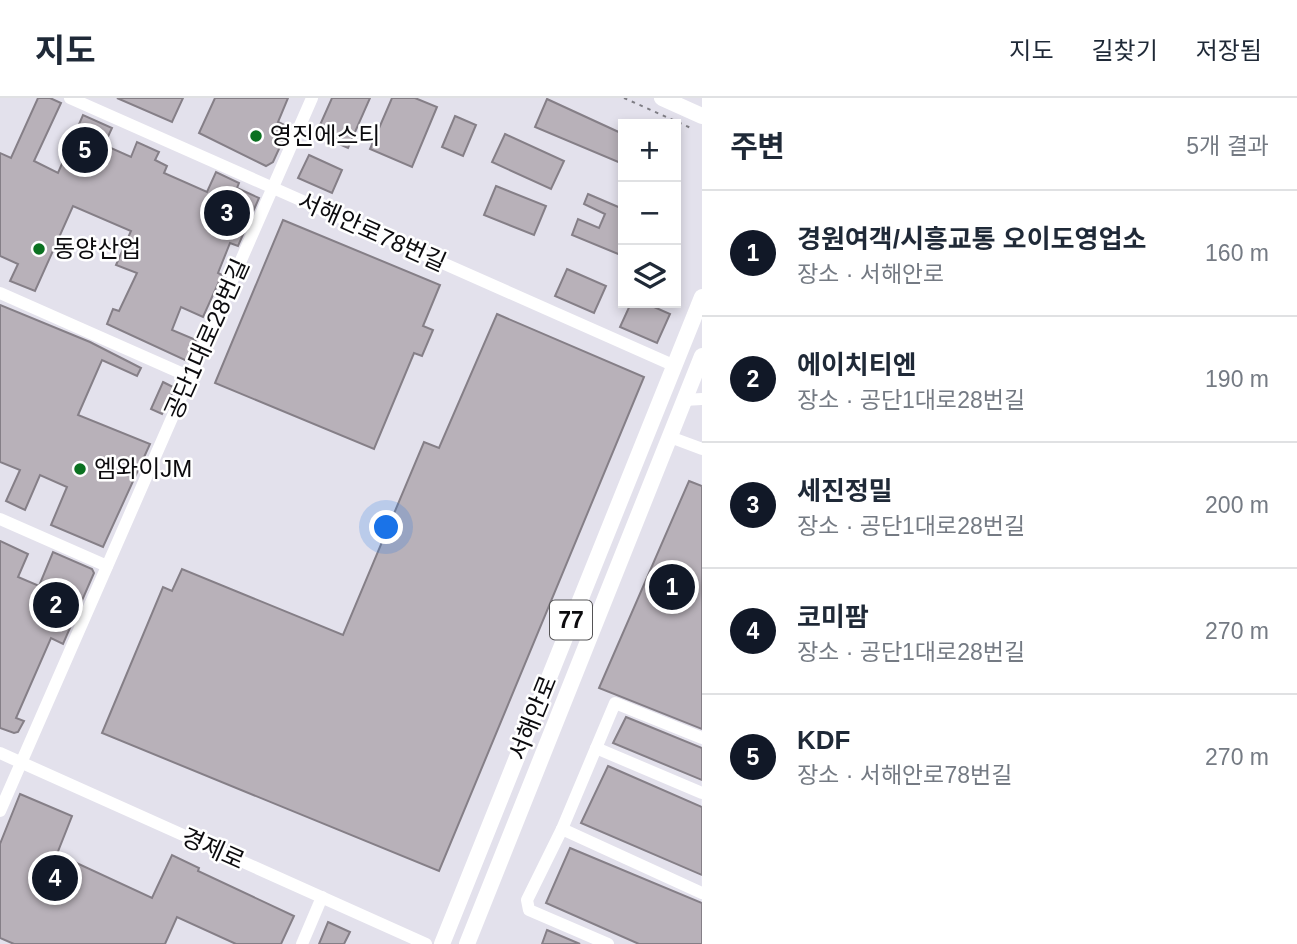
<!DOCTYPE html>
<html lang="ko">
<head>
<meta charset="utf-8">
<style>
	body { margin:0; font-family:Helvetica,"Noto Sans KR",sans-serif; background:#f2f2f3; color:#1f2937 }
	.controls { position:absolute; right:21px; top:21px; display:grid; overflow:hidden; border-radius:0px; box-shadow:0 4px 10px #0003 }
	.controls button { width:63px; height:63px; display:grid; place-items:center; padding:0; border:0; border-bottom:2px solid #e0e1e3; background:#fff; color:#1f2937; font:35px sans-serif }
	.you { position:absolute; left:387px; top:430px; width:24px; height:24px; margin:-18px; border:5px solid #fff; border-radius:50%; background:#1a73e8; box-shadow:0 0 0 10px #1a73e833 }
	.badge { display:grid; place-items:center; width:46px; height:46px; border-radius:50%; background:#111827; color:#fff; font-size:23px; font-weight:700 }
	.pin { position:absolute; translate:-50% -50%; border:4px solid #fff; box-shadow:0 2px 7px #0006 }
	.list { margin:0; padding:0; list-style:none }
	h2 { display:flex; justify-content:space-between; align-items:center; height:91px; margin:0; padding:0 28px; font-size:30px }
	h2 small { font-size:23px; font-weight:400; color:#747a83 }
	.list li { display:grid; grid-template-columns:46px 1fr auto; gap:21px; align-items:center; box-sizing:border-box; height:126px; padding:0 28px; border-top:2px solid #e0e1e3 }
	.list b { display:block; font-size:26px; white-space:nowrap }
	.list p { margin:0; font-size:23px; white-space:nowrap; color:#747a83 }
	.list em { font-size:23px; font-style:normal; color:#747a83 }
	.icon { flex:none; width:38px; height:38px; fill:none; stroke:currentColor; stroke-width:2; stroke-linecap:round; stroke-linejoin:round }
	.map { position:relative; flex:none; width:702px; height:846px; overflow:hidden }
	header { display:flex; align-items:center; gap:42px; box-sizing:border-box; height:98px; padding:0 35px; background:#fff; border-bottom:2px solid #e0e1e3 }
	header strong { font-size:33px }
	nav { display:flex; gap:38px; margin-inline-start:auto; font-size:24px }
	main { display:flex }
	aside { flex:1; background:#fff }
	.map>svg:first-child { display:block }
</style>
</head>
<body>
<header>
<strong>지도</strong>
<nav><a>지도</a><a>길찾기</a><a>저장됨</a></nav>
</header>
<main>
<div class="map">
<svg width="702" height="846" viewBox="0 0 702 846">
	<rect width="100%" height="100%" fill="#e3e1ec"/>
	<g fill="#b8b1b9" stroke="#857f87" stroke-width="2">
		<path d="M 38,0 L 50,0 L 61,5 L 34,63 L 58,75 L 83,17 L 112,30 L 104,47 L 131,59 L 137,44 L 159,54 L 155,62 L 167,68 L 164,75 L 207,94 L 216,74 L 239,85 L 237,90 L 259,100 L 238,148 L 230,145 L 218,175 L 222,177 L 203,219 L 181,209 L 172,232 L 196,242 L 187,263 L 107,226 L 113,211 L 119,213 L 137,175 L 116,167 L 131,133 L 73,108 L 35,193 L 10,183 L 18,166 L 0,158 L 0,55 L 11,60 Z"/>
		<path d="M 117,0 L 183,0 L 172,24 Z"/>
		<path d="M 215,0 L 288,0 L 278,24 L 289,29 L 273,64 L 266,68 L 199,35 Z"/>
		<path d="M 332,0 L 370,0 L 348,50 L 316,36 Z"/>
		<path d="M 392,0 L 415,0 L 437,9 L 412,69 L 370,51 Z"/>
		<path d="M 547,1 L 623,36 L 623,66 L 535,29 Z"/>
		<path d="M 455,18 L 476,27 L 463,58 L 442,49 Z"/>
		<path d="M 505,36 L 564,63 L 551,91 L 492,64 Z"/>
		<path d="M 309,57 L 342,72 L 332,95 L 298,80 Z"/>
		<path d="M 496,88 L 546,108 L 534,137 L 484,117 Z"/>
		<path d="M 588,96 L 623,111 L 623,158 L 572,137 L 578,121 L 599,130 L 605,116 L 584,106 Z"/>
		<path d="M 283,122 L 440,187 L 423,228 L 433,232 L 422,258 L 414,255 L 374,351 L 215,285 Z"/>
		<path d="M 567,171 L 606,188 L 594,215 L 555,198 Z"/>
		<path d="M 631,205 L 645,205 L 670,216 L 657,245 L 620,229 Z"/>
		<path d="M 0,207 L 90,244 L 141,270 L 137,278 L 102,262 L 78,317 L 150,346 L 103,449 L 51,427 L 67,389 L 40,377 L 25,412 L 6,403 L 20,372 L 0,364 Z"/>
		<path d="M 497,216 L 644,279 L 439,773 L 102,635 L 163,489 L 172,493 L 182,471 L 343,537 L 424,344 L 439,350 Z"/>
		<path d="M 163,284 L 175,290 L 162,316 L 151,311 Z"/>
		<path d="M 689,383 L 702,388 L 702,631 L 599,590 Z"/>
		<path d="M 0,443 L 28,456 L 18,479 L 39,488 L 53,454 L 92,471 L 94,475 L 63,546 L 51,540 L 16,620 L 24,623 L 18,634 L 14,635 L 0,630 Z"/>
		<path d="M 626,619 L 702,650 L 702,682 L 613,645 Z"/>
		<path d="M 608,668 L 702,709 L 702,777 L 581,725 Z"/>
		<path d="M 20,696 L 72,718 L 57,756 L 152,800 L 172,757 L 199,770 L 198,773 L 294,818 L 281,846 L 236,846 L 177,819 L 165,846 L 14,846 L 0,840 L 0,746 Z"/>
		<path d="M 570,750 L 702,805 L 702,846 L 639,846 L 546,805 Z"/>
		<path d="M 328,824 L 350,834 L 344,846 L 319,846 Z"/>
		<path d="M 547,832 L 580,846 L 542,846 Z"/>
	</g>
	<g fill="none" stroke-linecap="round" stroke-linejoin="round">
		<path stroke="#7e7d84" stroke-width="2" stroke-dasharray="3.5 5" stroke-linecap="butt" d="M 624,0 L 691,30"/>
		<g stroke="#fff" stroke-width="12">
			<path d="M 70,0 L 675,268"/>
			<path d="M 0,195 L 190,279"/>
			<path d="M 684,302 L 702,301"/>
			<path d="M 670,339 L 702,351"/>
			<path d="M 0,421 L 107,468"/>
			<path d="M 596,650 L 702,695"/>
			<path d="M 0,655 L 426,846"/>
			<path d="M 0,713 L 312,0"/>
			<path d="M 562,731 L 702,795"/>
			<path d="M 302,846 L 322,799"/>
			<path d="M 608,846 L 529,812 L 527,802 L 562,731 L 615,605 L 702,640"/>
		</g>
		<g stroke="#fff" stroke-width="16">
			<path d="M 662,0 L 702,18"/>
			<path d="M 442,846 L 702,199"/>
			<path d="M 467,846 L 702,258"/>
		</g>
	</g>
	<g fill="#0b7121" stroke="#fff" stroke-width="2.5">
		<circle cx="256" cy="38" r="7"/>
		<circle cx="39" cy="151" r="7"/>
		<circle cx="80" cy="371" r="7"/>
	</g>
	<g text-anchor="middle" stroke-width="5" stroke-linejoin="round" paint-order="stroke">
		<rect fill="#fff" stroke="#555456" stroke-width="2" x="550" y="502.5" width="42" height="39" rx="5"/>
		<g font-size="23" font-weight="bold" fill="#0c0b0e">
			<text x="571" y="530">77</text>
		</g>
		<g font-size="24" fill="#0c0b0e" stroke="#fff" text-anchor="start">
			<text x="270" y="46">영진에스티</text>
			<text x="53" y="159">동양산업</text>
			<text x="94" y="379">엠와이JM</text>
		</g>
		<g font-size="24" fill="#0c0b0e" stroke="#fff">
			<text transform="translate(372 134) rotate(24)" y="8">서해안로78번길</text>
			<text transform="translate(207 241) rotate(-66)" y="8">공단1대로28번길</text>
			<text transform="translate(533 620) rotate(-68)" y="8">서해안로</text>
			<text transform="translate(213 751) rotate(24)" y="8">경제로</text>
		</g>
	</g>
</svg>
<div class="controls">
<button>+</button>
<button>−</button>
<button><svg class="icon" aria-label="layers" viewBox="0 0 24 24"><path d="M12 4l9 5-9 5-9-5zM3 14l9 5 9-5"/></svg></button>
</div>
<div class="you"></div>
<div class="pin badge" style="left:672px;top:489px">1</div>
<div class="pin badge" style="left:56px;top:507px">2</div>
<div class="pin badge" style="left:227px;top:115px">3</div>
<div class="pin badge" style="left:55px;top:780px">4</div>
<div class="pin badge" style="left:85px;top:52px">5</div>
</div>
<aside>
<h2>주변<small>5개 결과</small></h2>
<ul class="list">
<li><span class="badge">1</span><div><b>경원여객/시흥교통 오이도영업소</b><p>장소 · 서해안로</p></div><em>160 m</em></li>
<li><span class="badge">2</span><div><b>에이치티엔</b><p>장소 · 공단1대로28번길</p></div><em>190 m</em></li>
<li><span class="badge">3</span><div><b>세진정밀</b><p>장소 · 공단1대로28번길</p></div><em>200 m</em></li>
<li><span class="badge">4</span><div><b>코미팜</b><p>장소 · 공단1대로28번길</p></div><em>270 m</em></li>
<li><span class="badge">5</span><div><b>KDF</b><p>장소 · 서해안로78번길</p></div><em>270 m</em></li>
</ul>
</aside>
</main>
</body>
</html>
